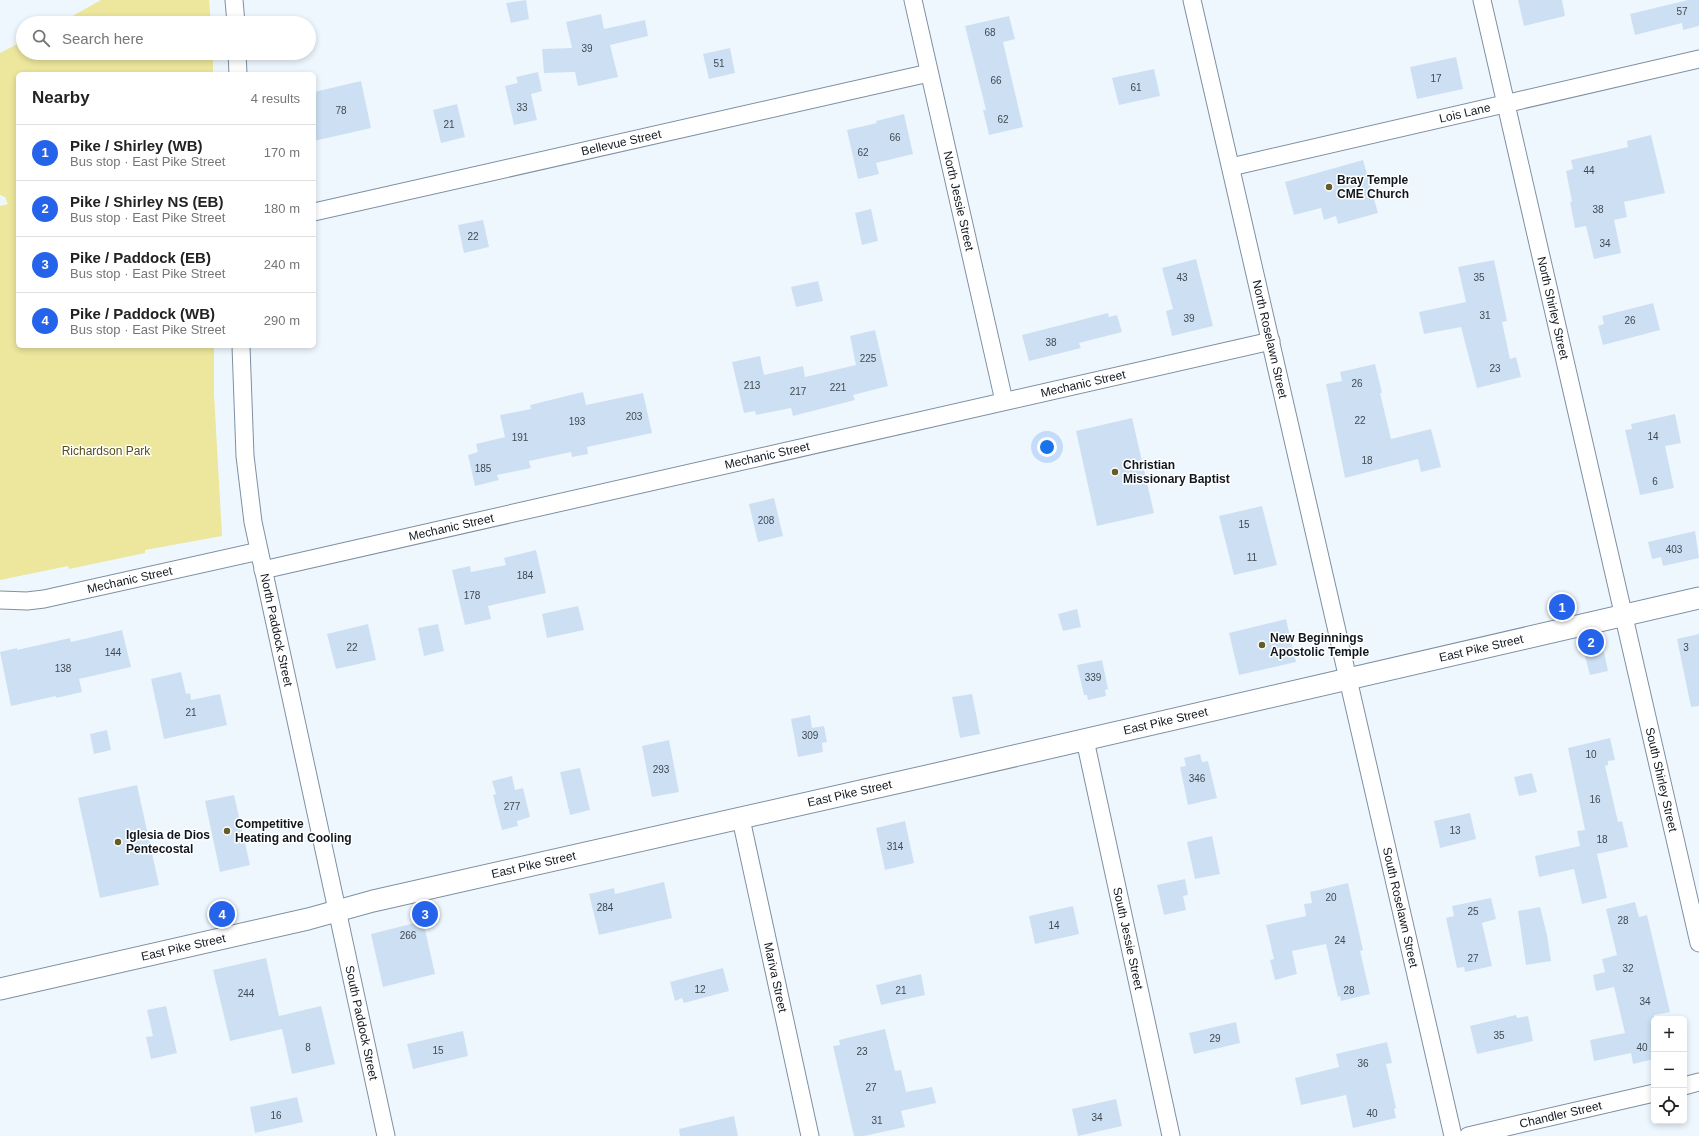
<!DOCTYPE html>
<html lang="en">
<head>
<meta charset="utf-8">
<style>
	body { margin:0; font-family:Arial,sans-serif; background:#f6f6f6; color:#222 }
	.controls { position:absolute; right:12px; bottom:12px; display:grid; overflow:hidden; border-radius:6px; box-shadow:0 2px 6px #0003 }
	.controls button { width:36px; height:36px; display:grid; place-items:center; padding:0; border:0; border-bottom:1px solid #e0e0e0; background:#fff; color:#222; font:20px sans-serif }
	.you { position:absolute; left:1047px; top:447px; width:14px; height:14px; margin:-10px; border:3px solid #fff; border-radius:50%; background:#1a73e8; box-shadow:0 0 0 6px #1a73e833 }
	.badge { display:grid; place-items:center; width:26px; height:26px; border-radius:50%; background:#2563eb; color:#fff; font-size:13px; font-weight:700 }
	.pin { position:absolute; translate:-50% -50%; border:2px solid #fff; box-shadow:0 1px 4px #0006 }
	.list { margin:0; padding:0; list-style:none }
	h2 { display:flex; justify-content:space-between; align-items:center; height:52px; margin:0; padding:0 16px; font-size:17px }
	h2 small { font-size:13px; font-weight:400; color:#767676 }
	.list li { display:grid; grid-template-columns:26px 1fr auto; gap:12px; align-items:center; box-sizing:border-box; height:56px; padding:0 16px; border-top:1px solid #e0e0e0 }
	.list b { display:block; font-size:15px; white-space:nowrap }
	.list p { margin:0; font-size:13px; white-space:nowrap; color:#767676 }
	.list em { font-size:13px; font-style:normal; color:#767676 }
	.icon { flex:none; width:22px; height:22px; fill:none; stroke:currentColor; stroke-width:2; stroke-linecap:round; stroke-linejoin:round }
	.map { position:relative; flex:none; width:1699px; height:1136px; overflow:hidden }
	.search { position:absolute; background:#fff; box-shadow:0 2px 6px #0003; left:16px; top:16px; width:300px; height:44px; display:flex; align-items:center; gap:10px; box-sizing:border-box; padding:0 14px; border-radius:22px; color:#767676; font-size:15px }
	.panel { position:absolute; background:#fff; box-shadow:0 2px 6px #0003; left:16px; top:72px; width:300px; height:276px; border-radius:6px }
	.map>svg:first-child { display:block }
</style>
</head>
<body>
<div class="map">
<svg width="1699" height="1136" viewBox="0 0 1699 1136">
	<rect width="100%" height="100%" fill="#eff7fe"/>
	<g fill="#ede69d">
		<path d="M 101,0 L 209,0 L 211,23 L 60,23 Z"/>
		<path d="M 23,41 L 23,53 L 213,53 L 213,74 L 18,74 L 18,346 L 214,346 L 214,394 L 222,536 L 145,550 L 145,553 L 69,569 L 68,566 L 0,580 L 0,206 L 8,204 L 5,197 L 0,195 L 0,53 Z"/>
	</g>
	<g fill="#cde0f3">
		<path d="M 526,0 L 529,19 L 511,23 L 506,3 Z"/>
		<path d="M 1518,0 L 1562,0 L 1565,16 L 1524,26 Z"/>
		<path d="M 1688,0 L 1699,0 L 1699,26 L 1683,30 L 1682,23 L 1635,35 L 1630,14 Z"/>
		<path d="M 601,14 L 604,29 L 645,20 L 648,36 L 610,45 L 618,77 L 578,86 L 575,72 L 544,73 L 542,49 L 572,48 L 566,22 Z"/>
		<path d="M 1009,16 L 1015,39 L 1003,42 L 1023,127 L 989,135 L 983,110 L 986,110 L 965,26 Z"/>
		<path d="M 730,48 L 735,73 L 709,79 L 703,54 Z"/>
		<path d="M 1456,57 L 1463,89 L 1417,99 L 1410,67 Z"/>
		<path d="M 1154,69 L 1160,96 L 1119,105 L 1112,78 Z"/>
		<path d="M 538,72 L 542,91 L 531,94 L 537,120 L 514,125 L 505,86 L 518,83 L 516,77 Z"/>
		<path d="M 361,81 L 371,128 L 314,141 L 314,92 Z"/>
		<path d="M 457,104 L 465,137 L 441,143 L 433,110 Z"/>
		<path d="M 904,114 L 913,154 L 876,163 L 879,174 L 858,179 L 847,130 L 877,123 L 876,121 Z"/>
		<path d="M 1651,135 L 1665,193 L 1624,202 L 1627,217 L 1614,220 L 1621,253 L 1594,259 L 1586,226 L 1575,228 L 1570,202 L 1572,202 L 1566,171 L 1573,169 L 1571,160 L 1628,147 L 1627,141 Z"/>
		<path d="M 1363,160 L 1378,213 L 1338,224 L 1336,216 L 1324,220 L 1321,208 L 1294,215 L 1285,182 Z"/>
		<path d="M 871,209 L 878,241 L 862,245 L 855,213 Z"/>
		<path d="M 483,220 L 489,247 L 464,253 L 458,225 Z"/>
		<path d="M 1196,259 L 1213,326 L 1172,336 L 1166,311 L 1173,309 L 1162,268 Z"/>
		<path d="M 1494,260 L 1507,321 L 1502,322 L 1510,359 L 1516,357 L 1521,377 L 1477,388 L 1461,327 L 1424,334 L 1419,312 L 1466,302 L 1458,267 Z"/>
		<path d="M 818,281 L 823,301 L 796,307 L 791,287 Z"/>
		<path d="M 1653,303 L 1660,330 L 1603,345 L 1598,326 L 1604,324 L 1602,316 Z"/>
		<path d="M 1108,313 L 1109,317 L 1117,315 L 1122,332 L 1079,343 L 1081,348 L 1029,361 L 1022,335 Z"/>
		<path d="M 875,330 L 888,386 L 853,395 L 855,400 L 793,416 L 791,408 L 756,415 L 755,411 L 744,413 L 732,362 L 760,356 L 764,375 L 803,366 L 805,377 L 856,365 L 850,336 Z"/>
		<path d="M 1375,364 L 1382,393 L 1380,393 L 1391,439 L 1431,429 L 1441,467 L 1421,472 L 1418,459 L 1345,478 L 1326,384 L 1342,381 L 1340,372 Z"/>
		<path d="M 583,392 L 586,405 L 643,393 L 652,433 L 587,447 L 588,454 L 572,457 L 571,452 L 529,461 L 531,468 L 497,475 L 499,480 L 475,486 L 468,455 L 478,452 L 476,444 L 505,437 L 500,415 L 531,409 L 530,405 Z"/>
		<path d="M 1675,414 L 1681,443 L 1665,446 L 1674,488 L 1640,495 L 1625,430 L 1632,429 L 1631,424 Z"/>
		<path d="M 1132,418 L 1154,513 L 1097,526 L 1076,431 Z"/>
		<path d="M 774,498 L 783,536 L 758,542 L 749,504 Z"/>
		<path d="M 1262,506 L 1277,565 L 1234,575 L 1219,516 Z"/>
		<path d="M 1695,531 L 1699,558 L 1663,566 L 1661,557 L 1652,559 L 1648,542 Z"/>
		<path d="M 536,550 L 546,593 L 488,606 L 491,619 L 465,625 L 452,570 L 470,566 L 471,572 L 506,565 L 504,558 Z"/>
		<path d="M 578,606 L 584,630 L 547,638 L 542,614 Z"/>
		<path d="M 1077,609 L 1081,627 L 1063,631 L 1058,614 Z"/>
		<path d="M 1286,619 L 1296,662 L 1239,675 L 1229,633 Z"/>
		<path d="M 368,624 L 376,660 L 336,669 L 327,634 Z"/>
		<path d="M 438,624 L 444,651 L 424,656 L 418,628 Z"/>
		<path d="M 122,630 L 131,667 L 79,679 L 82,692 L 56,698 L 56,696 L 11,706 L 0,652 L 17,648 L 17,650 L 70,638 L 71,642 Z"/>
		<path d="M 1699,634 L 1699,706 L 1691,707 L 1677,639 Z"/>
		<path d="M 1604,652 L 1608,671 L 1590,675 L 1585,656 Z"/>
		<path d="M 1102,660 L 1108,689 L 1105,690 L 1106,696 L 1088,700 L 1087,695 L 1084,695 L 1077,665 Z"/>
		<path d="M 181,672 L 186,694 L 190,693 L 191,700 L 220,694 L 227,725 L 164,739 L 151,679 Z"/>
		<path d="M 972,694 L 980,734 L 960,738 L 952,697 Z"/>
		<path d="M 810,715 L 812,728 L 824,726 L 827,742 L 822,743 L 823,752 L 798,757 L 791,719 Z"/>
		<path d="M 107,730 L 111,750 L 94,754 L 90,734 Z"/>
		<path d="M 1610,738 L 1615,760 L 1608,761 L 1608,765 L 1605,766 L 1618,822 L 1622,821 L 1628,847 L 1597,854 L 1607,898 L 1582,904 L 1574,869 L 1539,877 L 1535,856 L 1580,846 L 1577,831 L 1585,830 L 1568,748 Z"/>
		<path d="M 669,740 L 679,792 L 652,797 L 642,746 Z"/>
		<path d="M 1200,754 L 1202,762 L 1208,761 L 1217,798 L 1188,805 L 1180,767 L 1186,766 L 1184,758 Z"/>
		<path d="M 580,768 L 590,810 L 570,815 L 560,772 Z"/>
		<path d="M 1532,773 L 1537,792 L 1519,796 L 1514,777 Z"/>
		<path d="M 512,776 L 515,790 L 523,788 L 530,817 L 517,821 L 518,826 L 502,830 L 493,795 L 496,794 L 492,781 Z"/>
		<path d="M 137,785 L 159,885 L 100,898 L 78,798 Z"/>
		<path d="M 234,795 L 250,865 L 220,872 L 205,801 Z"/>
		<path d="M 1470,813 L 1476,839 L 1440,848 L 1434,821 Z"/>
		<path d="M 905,821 L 914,863 L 885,870 L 876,828 Z"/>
		<path d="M 1212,836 L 1220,874 L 1195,879 L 1187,842 Z"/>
		<path d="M 1185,879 L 1188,895 L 1183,896 L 1186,910 L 1164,915 L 1157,885 Z"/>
		<path d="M 664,882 L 672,918 L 599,935 L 589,894 L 614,888 L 615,894 Z"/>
		<path d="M 1348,883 L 1363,950 L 1360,951 L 1370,994 L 1341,1001 L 1340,996 L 1338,997 L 1326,944 L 1292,951 L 1297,974 L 1275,980 L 1270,960 L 1274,959 L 1266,925 L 1306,916 L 1304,904 L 1312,903 L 1310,892 Z"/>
		<path d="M 1491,898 L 1496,919 L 1482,923 L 1492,966 L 1465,972 L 1464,967 L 1457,968 L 1446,918 L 1454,916 L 1452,906 Z"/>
		<path d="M 1635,902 L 1639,917 L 1647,915 L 1670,1012 L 1654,1015 L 1654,1059 L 1633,1064 L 1631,1053 L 1594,1061 L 1590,1040 L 1625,1033 L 1614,987 L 1596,991 L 1593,975 L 1605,972 L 1602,959 L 1617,955 L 1606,909 Z"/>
		<path d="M 1073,906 L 1079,934 L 1035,944 L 1029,916 Z"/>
		<path d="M 1540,907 L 1547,935 L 1551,961 L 1526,965 L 1518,911 Z"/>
		<path d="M 423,921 L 435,974 L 383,987 L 371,934 Z"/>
		<path d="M 266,958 L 279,1016 L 321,1006 L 335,1064 L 292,1074 L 282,1029 L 230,1041 L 213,970 Z"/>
		<path d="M 723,968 L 729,991 L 684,1003 L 682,998 L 675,1001 L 670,982 Z"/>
		<path d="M 921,974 L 925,995 L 881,1005 L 876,985 Z"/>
		<path d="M 166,1006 L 177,1053 L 151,1059 L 146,1037 L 153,1036 L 147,1010 Z"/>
		<path d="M 1516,1015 L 1517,1018 L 1528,1016 L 1533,1041 L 1477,1054 L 1470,1026 Z"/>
		<path d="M 1236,1022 L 1240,1043 L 1194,1054 L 1189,1033 Z"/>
		<path d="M 885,1029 L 895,1071 L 901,1070 L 906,1092 L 932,1087 L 936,1103 L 901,1111 L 905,1127 L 864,1136 L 854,1136 L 833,1046 L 840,1045 L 839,1040 Z"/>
		<path d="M 463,1031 L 468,1056 L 413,1069 L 407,1044 Z"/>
		<path d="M 1387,1042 L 1392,1063 L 1386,1064 L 1396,1108 L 1394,1109 L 1396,1118 L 1353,1128 L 1346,1095 L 1301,1105 L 1295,1078 L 1339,1067 L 1336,1054 Z"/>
		<path d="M 297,1097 L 303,1122 L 255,1133 L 250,1107 Z"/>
		<path d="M 1116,1099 L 1122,1126 L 1078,1136 L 1072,1109 Z"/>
		<path d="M 734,1116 L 738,1136 L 680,1136 L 679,1129 Z"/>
	</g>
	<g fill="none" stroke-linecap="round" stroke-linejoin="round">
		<defs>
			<g id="minor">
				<path d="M 234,0 L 236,23"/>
				<path id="s1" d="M 913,0 L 1004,401"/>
				<path id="s2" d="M 1192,0 L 1453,1136"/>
				<path id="s3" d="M 1482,0 L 1699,943"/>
				<path d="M 237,53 L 238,74"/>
				<path id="s4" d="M 1231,167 L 1699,59"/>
				<path id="s5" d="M 314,212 L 929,73"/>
				<path id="s6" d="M 241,346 L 245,456 L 253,522 L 386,1136"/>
				<path id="s7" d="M 263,570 L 1271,341"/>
				<path id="s8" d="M 0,600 L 27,601 L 44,599 L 259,551"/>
				<path id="s9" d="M 1085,740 L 1171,1136"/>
				<path id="s10" d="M 741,819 L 810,1136"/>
				<path d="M 1684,1086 L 1699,1082"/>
				<path id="s11" d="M 1468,1136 L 1654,1093"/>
			</g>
			<g id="tertiary">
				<path id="s12" d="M 0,989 L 308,919 L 373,901 L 949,771 L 1699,598"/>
			</g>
		</defs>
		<use href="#minor" stroke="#7e90a2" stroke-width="19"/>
		<use href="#tertiary" stroke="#7e90a2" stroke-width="23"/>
		<use href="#minor" stroke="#fff" stroke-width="17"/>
		<use href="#tertiary" stroke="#fff" stroke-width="21"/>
	</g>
	<g fill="#625d29" stroke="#fff" stroke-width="1.5">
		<circle cx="1329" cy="187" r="4"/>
		<circle cx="1115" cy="472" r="4"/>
		<circle cx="1262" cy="645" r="4"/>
		<circle cx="227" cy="831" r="4"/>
		<circle cx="118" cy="842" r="4"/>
	</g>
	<g text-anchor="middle" stroke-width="3" stroke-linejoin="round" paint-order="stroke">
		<g font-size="10" fill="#3f4953">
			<text x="1682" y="15">57</text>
			<text x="990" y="36">68</text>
			<text x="587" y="52">39</text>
			<text x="719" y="67">51</text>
			<text x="1436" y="82">17</text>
			<text x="996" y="84">66</text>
			<text x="1136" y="91">61</text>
			<text x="522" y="111">33</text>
			<text x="341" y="114">78</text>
			<text x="1003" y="123">62</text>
			<text x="449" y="128">21</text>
			<text x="895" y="141">66</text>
			<text x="863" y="156">62</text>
			<text x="1589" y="174">44</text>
			<text x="1598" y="213">38</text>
			<text x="473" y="240">22</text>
			<text x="1605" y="247">34</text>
			<text x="1182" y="281">43</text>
			<text x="1479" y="281">35</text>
			<text x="1485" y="319">31</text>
			<text x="1189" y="322">39</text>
			<text x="1630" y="324">26</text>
			<text x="1051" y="346">38</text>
			<text x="868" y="362">225</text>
			<text x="1495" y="372">23</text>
			<text x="1357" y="387">26</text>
			<text x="752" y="389">213</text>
			<text x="838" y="391">221</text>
			<text x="798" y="395">217</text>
			<text x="634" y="420">203</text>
			<text x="1360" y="424">22</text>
			<text x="577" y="425">193</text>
			<text x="1653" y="440">14</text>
			<text x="520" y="441">191</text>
			<text x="1367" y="464">18</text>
			<text x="483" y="472">185</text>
			<text x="1655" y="485">6</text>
			<text x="766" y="524">208</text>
			<text x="1244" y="528">15</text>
			<text x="1674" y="553">403</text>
			<text x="1252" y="561">11</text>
			<text x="525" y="579">184</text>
			<text x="472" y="599">178</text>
			<text x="352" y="651">22</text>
			<text x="1686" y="651">3</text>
			<text x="113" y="656">144</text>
			<text x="63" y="672">138</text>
			<text x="1093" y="681">339</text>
			<text x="191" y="716">21</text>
			<text x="810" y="739">309</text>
			<text x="1591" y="758">10</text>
			<text x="661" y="773">293</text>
			<text x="1197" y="782">346</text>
			<text x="1595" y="803">16</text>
			<text x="512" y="810">277</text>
			<text x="1455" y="834">13</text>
			<text x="1602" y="843">18</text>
			<text x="895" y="850">314</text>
			<text x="1331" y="901">20</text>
			<text x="605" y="911">284</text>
			<text x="1473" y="915">25</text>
			<text x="1623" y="924">28</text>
			<text x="1054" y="929">14</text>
			<text x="408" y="939">266</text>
			<text x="1340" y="944">24</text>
			<text x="1473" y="962">27</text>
			<text x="1628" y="972">32</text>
			<text x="700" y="993">12</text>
			<text x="901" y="994">21</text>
			<text x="1349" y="994">28</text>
			<text x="246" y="997">244</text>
			<text x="1645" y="1005">34</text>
			<text x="1499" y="1039">35</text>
			<text x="1215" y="1042">29</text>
			<text x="308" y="1051">8</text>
			<text x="1642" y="1051">40</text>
			<text x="438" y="1054">15</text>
			<text x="862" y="1055">23</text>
			<text x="1363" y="1067">36</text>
			<text x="871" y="1091">27</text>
			<text x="1372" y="1117">40</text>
			<text x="276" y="1119">16</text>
			<text x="1097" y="1121">34</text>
			<text x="877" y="1124">31</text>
		</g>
		<g font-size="12" fill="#10171e" stroke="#fff">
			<text dy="4" stroke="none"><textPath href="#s4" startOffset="240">Lois Lane</textPath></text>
			<text dy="4" stroke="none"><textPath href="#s5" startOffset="315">Bellevue Street</textPath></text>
			<text dy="4" stroke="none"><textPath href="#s1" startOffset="206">North Jessie Street</textPath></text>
			<text dy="4" stroke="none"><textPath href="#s3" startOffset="316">North Shirley Street</textPath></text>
			<text dy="4" stroke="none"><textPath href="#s2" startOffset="348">North Roselawn Street</textPath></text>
			<text dy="4" stroke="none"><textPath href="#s7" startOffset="841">Mechanic Street</textPath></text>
			<text dy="4" stroke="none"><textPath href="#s7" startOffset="517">Mechanic Street</textPath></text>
			<text dy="4" stroke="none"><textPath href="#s7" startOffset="193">Mechanic Street</textPath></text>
			<text dy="4" stroke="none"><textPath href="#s8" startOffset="132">Mechanic Street</textPath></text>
			<text dy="4" stroke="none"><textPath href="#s6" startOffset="287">North Paddock Street</textPath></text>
			<text dy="4" stroke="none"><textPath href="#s12" startOffset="1520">East Pike Street</textPath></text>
			<text dy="4" stroke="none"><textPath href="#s12" startOffset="1196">East Pike Street</textPath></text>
			<text dy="4" stroke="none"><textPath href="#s3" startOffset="800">South Shirley Street</textPath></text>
			<text dy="4" stroke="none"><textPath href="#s12" startOffset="872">East Pike Street</textPath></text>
			<text dy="4" stroke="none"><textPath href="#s12" startOffset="548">East Pike Street</textPath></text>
			<text dy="4" stroke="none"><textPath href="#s2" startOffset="931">South Roselawn Street</textPath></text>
			<text dy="4" stroke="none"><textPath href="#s9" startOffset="203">South Jessie Street</textPath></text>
			<text dy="4" stroke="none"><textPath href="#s12" startOffset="188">East Pike Street</textPath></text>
			<text dy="4" stroke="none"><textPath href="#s10" startOffset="162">Mariva Street</textPath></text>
			<text dy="4" stroke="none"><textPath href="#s6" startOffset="689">South Paddock Street</textPath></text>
			<text dy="4" stroke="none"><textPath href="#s11" startOffset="95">Chandler Street</textPath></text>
		</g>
		<g font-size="12" font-weight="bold" fill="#10171e" stroke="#fff" text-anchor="start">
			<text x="1337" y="184">Bray Temple<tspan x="1337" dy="14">CME Church</tspan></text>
			<text x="1123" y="469">Christian<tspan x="1123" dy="14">Missionary Baptist</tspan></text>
			<text x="1270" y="642">New Beginnings<tspan x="1270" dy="14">Apostolic Temple</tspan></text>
			<text x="235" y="828">Competitive<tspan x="235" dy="14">Heating and Cooling</tspan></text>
			<text x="126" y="839">Iglesia de Dios<tspan x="126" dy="14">Pentecostal</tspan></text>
		</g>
		<g font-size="12" fill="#554f17" stroke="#fff">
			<text x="106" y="455">Richardson Park</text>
		</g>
	</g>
</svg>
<div class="controls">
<button>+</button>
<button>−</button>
<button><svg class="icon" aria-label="locate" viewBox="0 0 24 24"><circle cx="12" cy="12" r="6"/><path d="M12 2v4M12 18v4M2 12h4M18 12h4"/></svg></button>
</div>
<div class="you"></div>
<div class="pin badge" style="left:1562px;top:607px">1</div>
<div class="pin badge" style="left:1591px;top:642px">2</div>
<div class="pin badge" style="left:425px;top:914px">3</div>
<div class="pin badge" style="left:222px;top:914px">4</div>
<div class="search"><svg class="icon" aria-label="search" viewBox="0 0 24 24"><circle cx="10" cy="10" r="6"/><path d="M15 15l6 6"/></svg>Search here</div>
<section class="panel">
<h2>Nearby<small>4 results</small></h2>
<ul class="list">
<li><span class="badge">1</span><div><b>Pike / Shirley (WB)</b><p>Bus stop · East Pike Street</p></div><em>170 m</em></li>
<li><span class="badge">2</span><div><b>Pike / Shirley NS (EB)</b><p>Bus stop · East Pike Street</p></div><em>180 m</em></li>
<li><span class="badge">3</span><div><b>Pike / Paddock (EB)</b><p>Bus stop · East Pike Street</p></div><em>240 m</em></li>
<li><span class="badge">4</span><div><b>Pike / Paddock (WB)</b><p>Bus stop · East Pike Street</p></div><em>290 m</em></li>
</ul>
</section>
</div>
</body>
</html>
